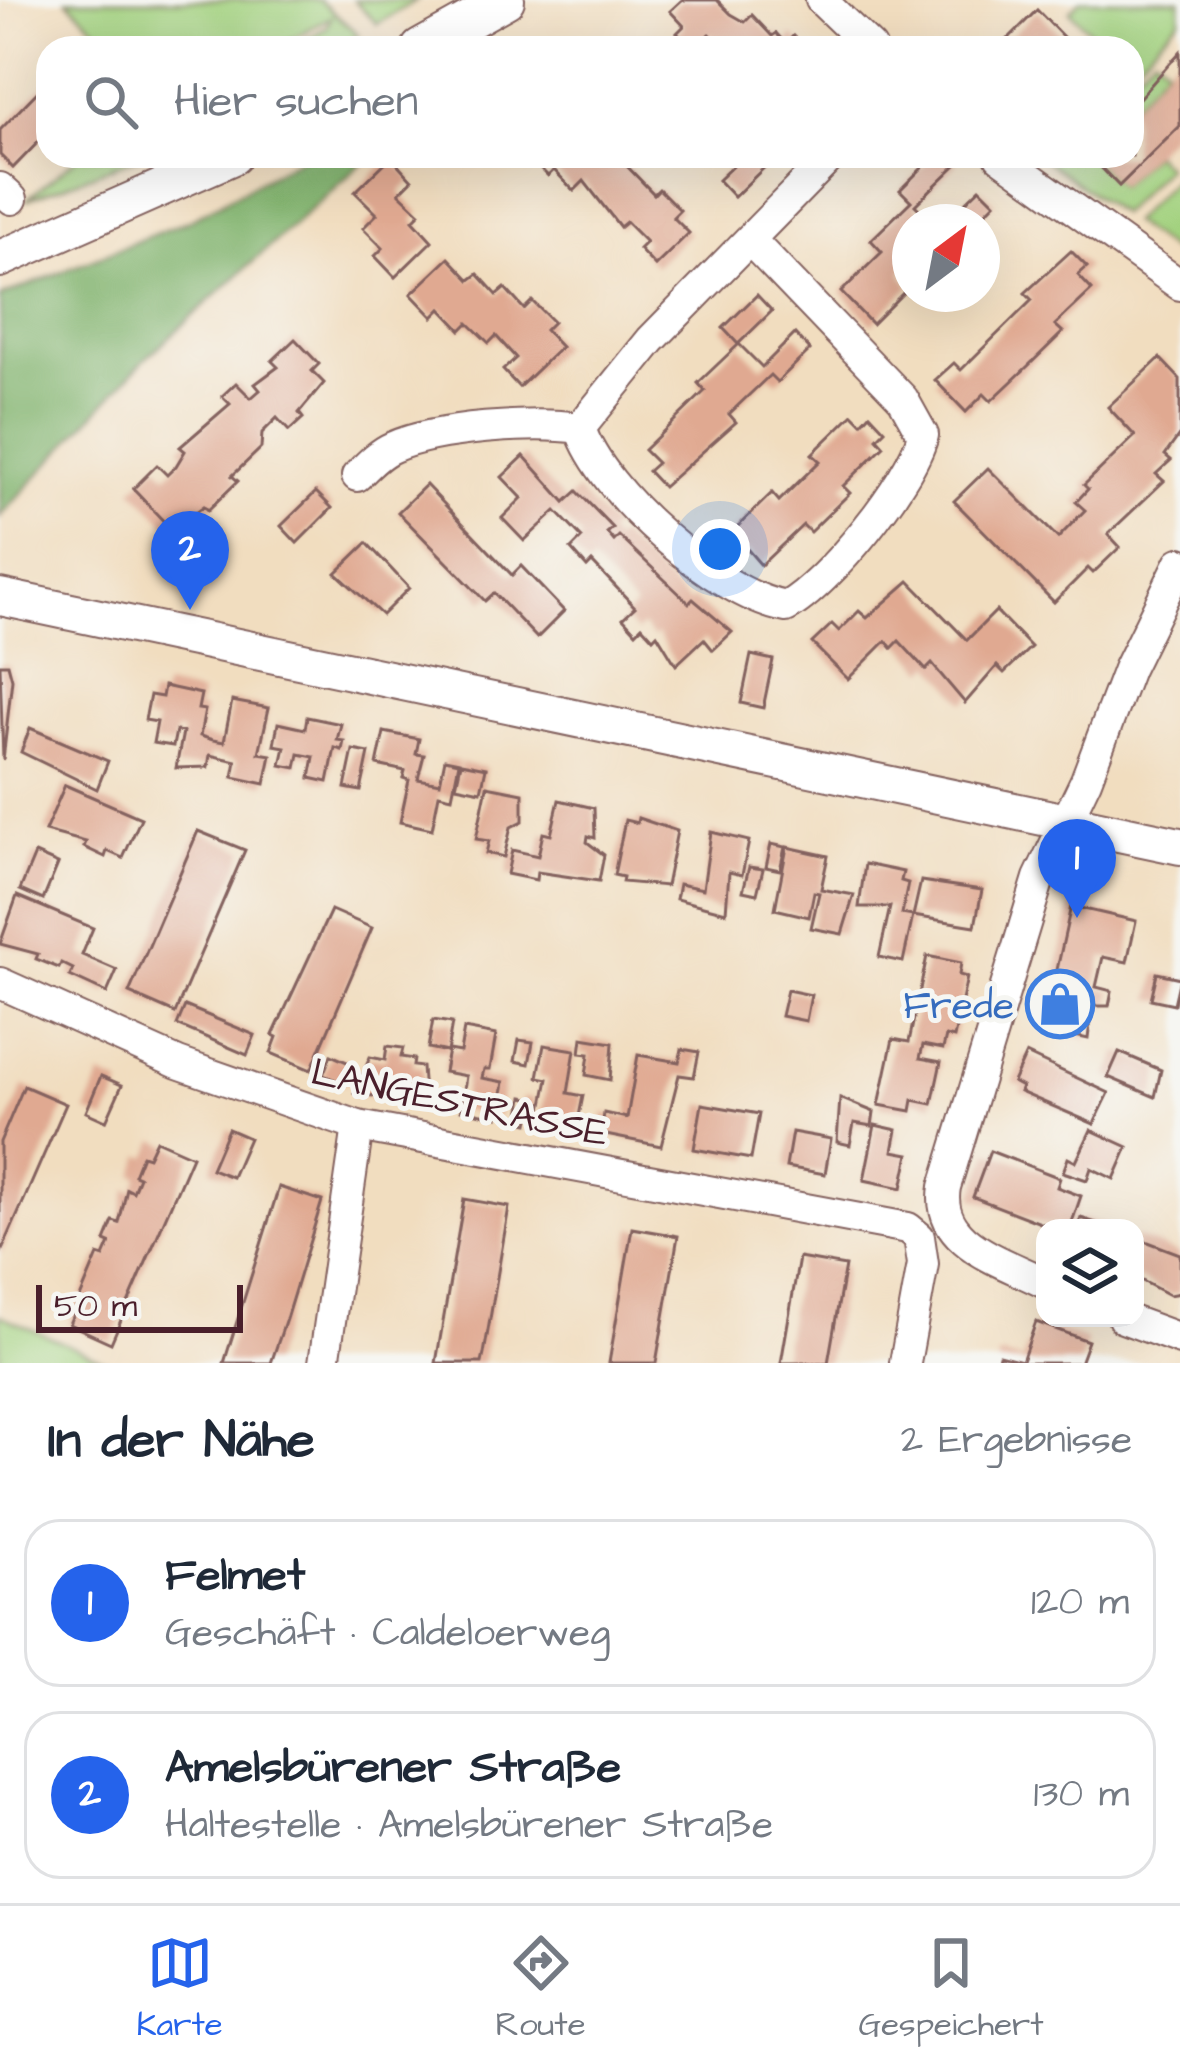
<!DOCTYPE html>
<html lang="de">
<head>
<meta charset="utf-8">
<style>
	body { margin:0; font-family:"Architects Daughter",sans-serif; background:#f6f6f7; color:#1f2937 }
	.controls { position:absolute; right:36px; bottom:36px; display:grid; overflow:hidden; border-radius:24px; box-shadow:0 12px 48px #0002 }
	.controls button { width:108px; height:108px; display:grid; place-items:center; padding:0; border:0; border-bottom:3px solid #e0e1e3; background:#fff; color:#1f2937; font:60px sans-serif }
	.compass { position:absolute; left:892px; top:204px; width:108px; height:108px; border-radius:50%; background:#fff; box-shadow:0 12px 48px #0002; rotate:32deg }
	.scale { position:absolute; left:36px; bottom:30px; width:207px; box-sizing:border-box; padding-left:12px; border:6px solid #4a1f2b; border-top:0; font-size:33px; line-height:42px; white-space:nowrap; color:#4a1f2b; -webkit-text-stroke:9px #f6f6f2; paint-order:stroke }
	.you { position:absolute; left:720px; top:549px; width:42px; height:42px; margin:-30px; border:9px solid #fff; border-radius:50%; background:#1a73e8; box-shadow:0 0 0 18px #1a73e833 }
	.badge { display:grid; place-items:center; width:78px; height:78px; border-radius:50%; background:#2563eb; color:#fff; font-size:39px; font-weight:700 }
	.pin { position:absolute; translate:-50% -99px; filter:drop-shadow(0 3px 6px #0008) }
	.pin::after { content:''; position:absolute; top:63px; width:42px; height:36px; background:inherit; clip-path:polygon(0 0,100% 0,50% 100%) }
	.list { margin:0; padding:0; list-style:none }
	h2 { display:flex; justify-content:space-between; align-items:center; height:156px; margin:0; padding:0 48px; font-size:51px }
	h2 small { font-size:39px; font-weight:400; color:#747a83 }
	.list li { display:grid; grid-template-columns:78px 1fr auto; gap:36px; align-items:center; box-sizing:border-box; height:168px; margin:0 24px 24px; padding:0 24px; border:3px solid #e0e1e3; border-radius:36px }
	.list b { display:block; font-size:45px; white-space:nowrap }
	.list p { margin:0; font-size:39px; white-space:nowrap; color:#747a83 }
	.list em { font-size:39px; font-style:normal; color:#747a83 }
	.icon { flex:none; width:66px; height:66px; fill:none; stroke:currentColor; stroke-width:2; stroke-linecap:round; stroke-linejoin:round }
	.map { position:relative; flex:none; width:1180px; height:1363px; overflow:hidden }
	.search { position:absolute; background:#fff; box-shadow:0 12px 48px #0002; left:36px; right:36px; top:36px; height:132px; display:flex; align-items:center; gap:30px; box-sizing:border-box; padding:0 42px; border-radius:36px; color:#747a83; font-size:45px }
	.sheet { height:540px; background:#fff }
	nav { display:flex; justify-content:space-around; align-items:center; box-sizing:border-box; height:168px; border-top:3px solid #e0e1e3; background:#fff; font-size:33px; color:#747a83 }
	nav a { display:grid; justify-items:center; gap:6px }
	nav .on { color:#2563eb }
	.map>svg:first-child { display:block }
</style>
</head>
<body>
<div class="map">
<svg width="1180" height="1363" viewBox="0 0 1180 1363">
	<rect width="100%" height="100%" fill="#f6f6f2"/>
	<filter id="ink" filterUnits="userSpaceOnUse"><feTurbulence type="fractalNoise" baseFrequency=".00833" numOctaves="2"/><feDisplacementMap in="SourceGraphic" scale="24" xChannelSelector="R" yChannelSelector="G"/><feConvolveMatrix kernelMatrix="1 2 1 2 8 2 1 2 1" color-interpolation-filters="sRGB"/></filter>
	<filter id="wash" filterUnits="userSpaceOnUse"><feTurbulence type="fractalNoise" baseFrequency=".004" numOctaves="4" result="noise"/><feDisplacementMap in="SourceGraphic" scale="48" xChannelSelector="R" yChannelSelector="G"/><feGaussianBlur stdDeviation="2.7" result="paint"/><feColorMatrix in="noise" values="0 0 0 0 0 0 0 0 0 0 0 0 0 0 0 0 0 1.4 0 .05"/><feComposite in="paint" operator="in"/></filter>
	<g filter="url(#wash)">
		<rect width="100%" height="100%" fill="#f1ddbf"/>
		<g fill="#a2d17e" stroke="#767854" stroke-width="3">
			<path d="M 67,0 L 319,0 L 359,35 L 336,48 L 291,48 L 327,27 L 331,17 L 276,48 L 116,48 Z"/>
			<path d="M 354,0 L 417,0 L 377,24 Z"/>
			<path d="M 1081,0 L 1180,0 L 1180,19 L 1132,67 L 1132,48 L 1107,48 L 1070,11 Z"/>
			<path d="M 1154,55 L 1166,66 L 1132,106 L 1132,76 Z"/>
			<path d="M 1153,153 L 1166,167 L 1120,214 L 1039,156 L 1090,156 L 1119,186 Z"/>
			<path d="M 79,156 L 140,156 L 26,200 Z"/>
			<path d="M 1180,173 L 1180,245 L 1173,252 L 1131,222 Z"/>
			<path d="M 0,1315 L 109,1363 L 0,1363 Z"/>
		</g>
		<path fill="#81b36d" stroke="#66694c" stroke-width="3" d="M 304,156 L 370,156 L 144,360 L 0,517 L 0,297 L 192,219 Z"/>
		<g id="blocks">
			<g fill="#e0a991">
				<path d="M 682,0 L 717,0 L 731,14 L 745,22 L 752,15 L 772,36 L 776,33 L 786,44 L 793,36 L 805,48 L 724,48 L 710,34 L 692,48 L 677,33 L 684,26 L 670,11 Z"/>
				<path d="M 1037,10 L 1068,42 L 1062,48 L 999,48 Z"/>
				<path d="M 1180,52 L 1180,126 L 1119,186 L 1090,156 L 1132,156 L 1132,106 Z"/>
				<path d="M 48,81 L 48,132 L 13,168 L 0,155 L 0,130 Z"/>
				<path d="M 528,156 L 617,156 L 654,194 L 659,189 L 680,210 L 673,217 L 689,233 L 655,266 L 639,249 L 646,242 L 626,222 L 620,227 L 584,181 L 574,191 L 554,170 L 548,176 Z"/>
				<path d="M 743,156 L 776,156 L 734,197 L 718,180 Z"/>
				<path d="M 934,156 L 949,156 L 957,164 L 915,205 L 932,222 L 910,222 L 910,263 L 901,272 L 910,286 L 872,324 L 841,292 L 882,252 L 871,240 L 911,201 L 900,190 Z"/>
				<path d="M 391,157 L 412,180 L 399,193 L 420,213 L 413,220 L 432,241 L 395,277 L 375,256 L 383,248 L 363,228 L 377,214 L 355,192 Z"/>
				<path d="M 980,188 L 995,203 L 976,222 L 945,222 Z"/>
				<path d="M 1071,251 L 1087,267 L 1078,275 L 1092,290 L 1055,325 L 1063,332 L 1027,367 L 991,401 L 984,394 L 966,412 L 935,380 L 954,363 L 961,370 L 1032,300 L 1025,293 Z"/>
				<path d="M 449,258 L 470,280 L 478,274 L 497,295 L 505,288 L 524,309 L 532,301 L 553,322 L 545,330 L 561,347 L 519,387 L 503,370 L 516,358 L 496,336 L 489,343 L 468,323 L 461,330 L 441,309 L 433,317 L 411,294 Z"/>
				<path d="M 757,295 L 772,311 L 738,344 L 723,328 Z"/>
				<path d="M 795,334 L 810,350 L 777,382 L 770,375 L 729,414 L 736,422 L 663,487 L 648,471 L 657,463 L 644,450 L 705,391 L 698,383 L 739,344 L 762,367 Z"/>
				<path d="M 295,339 L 319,364 L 312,371 L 324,383 L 299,413 L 303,418 L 289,431 L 277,418 L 262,433 L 261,448 L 232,476 L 238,481 L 208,510 L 204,506 L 172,530 L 133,489 L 157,465 L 167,475 L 176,466 L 185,451 L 180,447 L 230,404 L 222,396 L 236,383 L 251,398 L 260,390 L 255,384 L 278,367 L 272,361 Z"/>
				<path d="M 1160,358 L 1180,379 L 1180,434 L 1165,455 L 1171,460 L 1156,474 L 1164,481 L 1108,534 L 1120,547 L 1093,573 L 1088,568 L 1054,602 L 954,501 L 988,468 L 1058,538 L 1085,510 L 1076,502 L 1088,489 L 1084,485 L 1135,436 L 1108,407 Z"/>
				<path d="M 853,414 L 862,423 L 870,414 L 885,430 L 877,438 L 884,446 L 843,486 L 850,493 L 810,532 L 803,525 L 761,565 L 748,550 L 739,559 L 724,543 L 731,533 L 772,493 L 779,501 L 820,461 L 812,454 Z"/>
				<path d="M 524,456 L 565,502 L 577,491 L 613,528 L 607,533 L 614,541 L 619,536 L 689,603 L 693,599 L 732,632 L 713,650 L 704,639 L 676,665 L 657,634 L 653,638 L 642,626 L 636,632 L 623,618 L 635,607 L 592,562 L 587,567 L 571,549 L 582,538 L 556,511 L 524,541 L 502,518 L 522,498 L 502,477 Z"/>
				<path d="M 426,485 L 512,575 L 521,566 L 564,611 L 537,638 L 494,593 L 485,601 L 398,512 Z"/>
				<path d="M 316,492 L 332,508 L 297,543 L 281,526 Z"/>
				<path d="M 367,543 L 409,588 L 382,615 L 336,573 Z"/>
				<path d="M 909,581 L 967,640 L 996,611 L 1031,647 L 1004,673 L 997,666 L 965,703 L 932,664 L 926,670 L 899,641 L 892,648 L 886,641 L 848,679 L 812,643 L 832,624 L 839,631 L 859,611 L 867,618 Z"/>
				<path d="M 751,655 L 773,660 L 763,708 L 741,703 Z"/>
				<path d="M 0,664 L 8,664 L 12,679 L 3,760 Z"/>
				<path d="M 164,686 L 201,694 L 198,709 L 205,710 L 200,736 L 213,740 L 224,742 L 232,701 L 269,708 L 259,753 L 271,755 L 265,784 L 233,777 L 236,761 L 210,755 L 208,767 L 176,768 L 183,732 L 176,731 L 173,746 L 153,743 L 157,722 L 145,720 L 150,695 L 162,697 Z"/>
				<path d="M 307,717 L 341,724 L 337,740 L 344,741 L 342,750 L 335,748 L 328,782 L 310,778 L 314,757 L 299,754 L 296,768 L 281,765 L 285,747 L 274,745 L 278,723 L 305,729 Z"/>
				<path d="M 30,728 L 108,761 L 97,789 L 21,752 Z"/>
				<path d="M 384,732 L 419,739 L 416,754 L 424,755 L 418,779 L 440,783 L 445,759 L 459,762 L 452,797 L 439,794 L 432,829 L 400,822 L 409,780 L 403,778 L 405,771 L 377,765 Z"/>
				<path d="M 353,750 L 369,753 L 361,791 L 345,788 Z"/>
				<path d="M 461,763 L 486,768 L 481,791 L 456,786 Z"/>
				<path d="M 65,785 L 141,818 L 123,858 L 107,851 L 105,857 L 84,847 L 86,842 L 45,831 Z"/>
				<path d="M 487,786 L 523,793 L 523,821 L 511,827 L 504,857 L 486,853 L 489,841 L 476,839 Z"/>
				<path d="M 559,800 L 594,808 L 595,838 L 588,836 L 587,842 L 604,855 L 599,881 L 537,872 L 536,880 L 507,874 L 512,850 L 538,856 L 543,833 L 551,835 Z"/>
				<path d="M 638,818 L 677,831 L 666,886 L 622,882 L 623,877 L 614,875 L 625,820 L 637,823 Z"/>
				<path d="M 198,831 L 245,850 L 175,1013 L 129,993 Z"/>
				<path d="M 711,832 L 749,841 L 742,875 L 729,872 L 726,912 L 676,899 L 679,884 L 703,889 Z"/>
				<path d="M 771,844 L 785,847 L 780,870 L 766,867 Z"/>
				<path d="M 787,847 L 828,856 L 821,889 L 854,895 L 842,934 L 811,928 L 819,893 L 814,892 L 809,917 L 775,909 Z"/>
				<path d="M 35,854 L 58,864 L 43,900 L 20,890 Z"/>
				<path d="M 865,864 L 903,872 L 901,881 L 908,883 L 902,914 L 913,916 L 903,962 L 879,957 L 890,907 L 859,907 Z"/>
				<path d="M 749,867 L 763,869 L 757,894 L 743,891 Z"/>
				<path d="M 921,881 L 982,890 L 975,926 L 913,916 Z"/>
				<path d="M 17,896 L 93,928 L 82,955 L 117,970 L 107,993 L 70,976 L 73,969 L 61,963 L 59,968 L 36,959 L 38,954 L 0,944 Z"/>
				<path d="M 1071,906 L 1136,921 L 1127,962 L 1103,957 L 1096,987 L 1112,991 L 1109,1006 L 1092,1006 L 1088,1039 L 1044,1029 Z"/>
				<path d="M 331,910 L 372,928 L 311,1070 L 271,1053 L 277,1037 L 273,1035 Z"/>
				<path d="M 927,956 L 961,963 L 959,975 L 967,977 L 954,1038 L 946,1036 L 943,1049 L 923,1045 L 920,1058 L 941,1062 L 932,1104 L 913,1100 L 911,1111 L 879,1105 L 893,1039 L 909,1042 Z"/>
				<path d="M 1157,973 L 1180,978 L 1174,1004 L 1151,999 Z"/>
				<path d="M 787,990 L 811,995 L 806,1021 L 781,1016 Z"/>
				<path d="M 185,1006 L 255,1035 L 247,1055 L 177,1025 Z"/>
				<path d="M 433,1020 L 452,1023 L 447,1052 L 428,1048 Z"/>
				<path d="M 464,1029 L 496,1035 L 490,1069 L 484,1069 L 482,1078 L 504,1082 L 498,1117 L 461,1110 L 466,1076 L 444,1072 L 448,1050 L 460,1052 Z"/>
				<path d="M 582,1038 L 613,1043 L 610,1080 L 586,1075 L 589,1054 L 580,1053 Z"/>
				<path d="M 519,1040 L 533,1042 L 529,1064 L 515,1061 Z"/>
				<path d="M 544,1045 L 575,1050 L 568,1093 L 583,1096 L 576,1131 L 539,1124 L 548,1079 L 538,1077 Z"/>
				<path d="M 387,1046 L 403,1048 L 401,1057 L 414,1059 L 413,1066 L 422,1067 L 424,1095 L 418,1094 L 416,1103 L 355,1093 L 370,1057 L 385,1060 Z"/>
				<path d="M 682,1049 L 699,1052 L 694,1077 L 679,1075 L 661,1146 L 601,1134 L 604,1113 L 627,1118 L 638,1055 L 679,1062 Z"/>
				<path d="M 1119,1052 L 1161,1070 L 1155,1097 L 1108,1077 Z"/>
				<path d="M 1026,1054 L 1109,1093 L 1094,1124 L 1020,1092 L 1022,1087 L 1013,1082 Z"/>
				<path d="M 331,1055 L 354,1065 L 346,1084 L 323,1075 Z"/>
				<path d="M 101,1076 L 122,1085 L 106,1121 L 86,1112 Z"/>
				<path d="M 24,1086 L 66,1104 L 0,1255 L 0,1142 Z"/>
				<path d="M 523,1097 L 534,1099 L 529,1123 L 519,1121 Z"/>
				<path d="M 840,1098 L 874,1112 L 872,1126 L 854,1123 L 850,1145 L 837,1142 Z"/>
				<path d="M 702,1104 L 759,1114 L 751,1159 L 694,1149 Z"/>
				<path d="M 875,1125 L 897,1130 L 893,1151 L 909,1154 L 902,1188 L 864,1180 Z"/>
				<path d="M 228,1129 L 249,1138 L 232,1177 L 211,1169 Z"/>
				<path d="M 1091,1130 L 1128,1147 L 1114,1179 L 1091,1168 L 1087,1180 L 1063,1172 L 1068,1158 L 1076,1162 Z"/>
				<path d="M 792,1132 L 831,1139 L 825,1174 L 786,1167 Z"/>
				<path d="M 156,1140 L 192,1156 L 111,1343 L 69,1324 L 98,1255 L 104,1257 L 110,1243 L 105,1241 L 113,1221 L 119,1223 L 127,1189 L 133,1192 L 139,1177 L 134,1175 L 142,1155 L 148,1157 Z"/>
				<path d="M 990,1151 L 1060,1178 L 1057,1187 L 1081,1196 L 1070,1228 L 1043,1224 L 973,1197 Z"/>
				<path d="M 279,1187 L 322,1201 L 286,1319 L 271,1363 L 224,1363 Z"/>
				<path d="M 464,1199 L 509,1207 L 484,1354 L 482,1363 L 436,1363 Z"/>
				<path d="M 1081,1218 L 1108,1227 L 1108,1228 L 1077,1228 Z"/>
				<path d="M 632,1228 L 678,1236 L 656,1363 L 609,1363 Z"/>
				<path d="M 1135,1237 L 1180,1254 L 1180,1293 L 1169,1295 L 1135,1277 Z"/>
				<path d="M 799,1258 L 845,1266 L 828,1363 L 781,1363 Z"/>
				<path d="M 1036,1322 L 1088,1341 L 1080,1363 L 997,1363 L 999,1355 L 1022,1361 Z"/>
			</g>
		</g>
	</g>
	<g filter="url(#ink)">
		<use href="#blocks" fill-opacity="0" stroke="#84625f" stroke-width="3"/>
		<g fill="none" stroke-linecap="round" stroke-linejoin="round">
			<defs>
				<g id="minor">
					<path d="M 821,0 L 871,48"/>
					<path d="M 1000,156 L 1180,285"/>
					<path d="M 0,188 L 12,199"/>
					<path d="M 580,428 C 601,493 718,595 786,607 C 829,583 910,483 923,435 L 903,399 L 751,241"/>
					<path d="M 357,476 C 368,465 379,453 393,447 C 436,428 534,421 580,428 L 651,340 L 831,156"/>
					<path d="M 0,983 L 178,1063 L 358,1126 L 908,1228 L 919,1237 L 923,1264 L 905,1363"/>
					<path d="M 1045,1283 C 1003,1261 935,1244 945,1187 L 1039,878 L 1086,780 L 1128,669 L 1180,563"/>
					<path d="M 1123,1318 L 1180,1339"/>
					<path d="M 324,1363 L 358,1126"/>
				</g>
				<g id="tertiary">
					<path d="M 420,48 L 506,0"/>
					<path d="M 0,259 L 233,156"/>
					<path d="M 0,597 L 1180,846"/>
				</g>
			</defs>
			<use href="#minor" stroke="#84625f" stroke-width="34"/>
			<use href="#tertiary" stroke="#84625f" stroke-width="40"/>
			<use href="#minor" stroke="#fff" stroke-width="30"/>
			<use href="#tertiary" stroke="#fff" stroke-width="36"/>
		</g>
	</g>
	<defs>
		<symbol id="shop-ring" viewBox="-11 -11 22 22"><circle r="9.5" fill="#f6f6f2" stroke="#3f7fe0" stroke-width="1.5"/><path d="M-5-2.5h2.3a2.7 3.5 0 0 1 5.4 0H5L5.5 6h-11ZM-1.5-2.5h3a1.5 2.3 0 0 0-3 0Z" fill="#3f7fe0"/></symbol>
	</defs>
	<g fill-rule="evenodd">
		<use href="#shop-ring" x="1022" y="966" width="76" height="76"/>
	</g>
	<g text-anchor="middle" stroke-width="10" stroke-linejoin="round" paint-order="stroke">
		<g font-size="39" fill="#366cbe" stroke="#f6f6f2" text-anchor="end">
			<text x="1014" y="1018">Frede</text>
		</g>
		<g font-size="39" fill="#4a1f2b" stroke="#f6f6f2">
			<text transform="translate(460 1101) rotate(12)" y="14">LANGESTRASSE</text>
		</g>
	</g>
</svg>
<div class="controls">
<button><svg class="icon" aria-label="layers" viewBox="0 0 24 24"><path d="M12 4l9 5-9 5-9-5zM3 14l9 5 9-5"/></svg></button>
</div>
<svg class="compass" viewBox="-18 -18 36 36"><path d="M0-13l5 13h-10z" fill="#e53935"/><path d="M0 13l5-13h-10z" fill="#747a83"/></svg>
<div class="scale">50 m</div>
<div class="you"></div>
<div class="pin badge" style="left:1077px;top:918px">1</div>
<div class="pin badge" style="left:190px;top:610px">2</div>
<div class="search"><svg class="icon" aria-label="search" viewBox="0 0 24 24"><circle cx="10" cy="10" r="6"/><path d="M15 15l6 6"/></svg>Hier suchen</div>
</div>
<section class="sheet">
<h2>In der Nähe<small>2 Ergebnisse</small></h2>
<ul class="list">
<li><span class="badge">1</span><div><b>Felmet</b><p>Geschäft · Caldeloerweg</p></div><em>120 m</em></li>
<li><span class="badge">2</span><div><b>Amelsbürener Straße</b><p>Haltestelle · Amelsbürener Straße</p></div><em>130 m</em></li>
</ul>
</section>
<nav>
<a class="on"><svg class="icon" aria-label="map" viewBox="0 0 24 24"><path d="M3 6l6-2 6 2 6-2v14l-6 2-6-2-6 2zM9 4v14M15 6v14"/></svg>Karte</a>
<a><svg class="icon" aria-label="directions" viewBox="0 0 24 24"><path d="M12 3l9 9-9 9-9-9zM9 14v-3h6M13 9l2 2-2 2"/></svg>Route</a>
<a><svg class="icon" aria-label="saved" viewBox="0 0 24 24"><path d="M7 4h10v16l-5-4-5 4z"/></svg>Gespeichert</a>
</nav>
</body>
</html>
